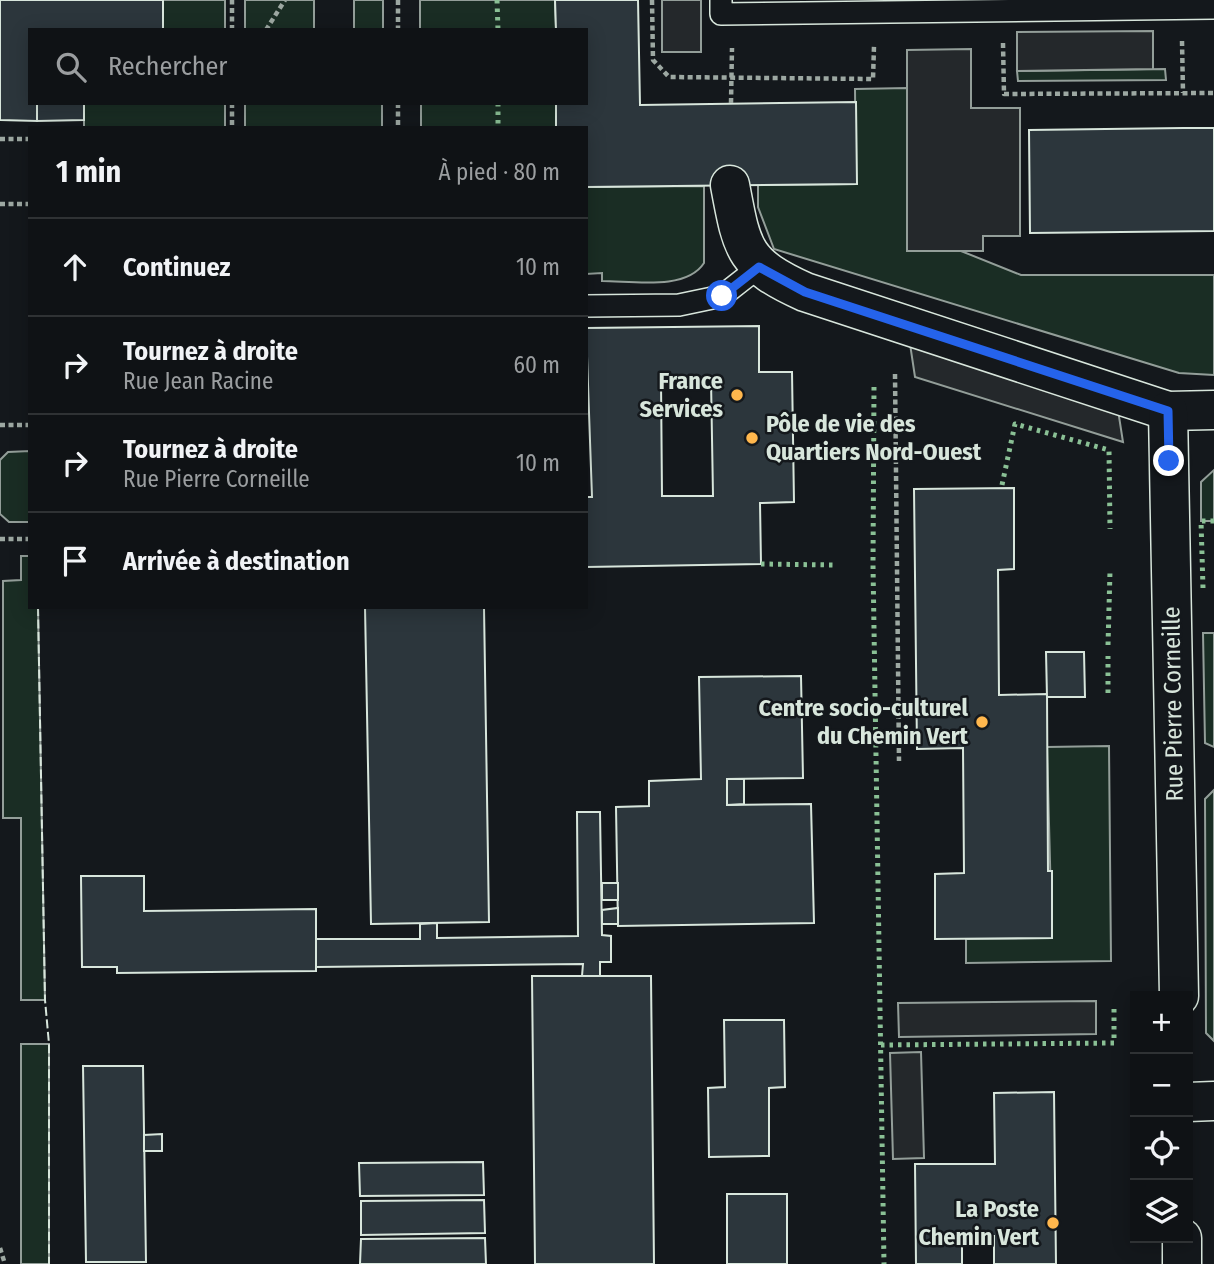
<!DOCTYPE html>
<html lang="fr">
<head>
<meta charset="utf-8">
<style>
	body { margin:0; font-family:"Fira Sans Condensed",sans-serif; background:#1d2022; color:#f1f3f6 }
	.controls { position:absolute; right:21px; bottom:21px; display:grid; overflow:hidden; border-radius:0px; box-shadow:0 4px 18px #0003 }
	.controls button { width:63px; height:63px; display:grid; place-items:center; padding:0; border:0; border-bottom:2px solid #2f3234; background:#0f1215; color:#f1f3f6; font:35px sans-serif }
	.stop { position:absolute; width:21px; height:21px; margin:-16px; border:5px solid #2563eb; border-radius:50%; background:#fff }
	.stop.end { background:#2563eb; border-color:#fff; box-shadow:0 2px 7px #0008 }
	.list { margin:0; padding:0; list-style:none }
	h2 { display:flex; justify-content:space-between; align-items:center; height:91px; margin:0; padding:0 28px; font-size:30px }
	h2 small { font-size:23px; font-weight:400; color:#9b9ea0 }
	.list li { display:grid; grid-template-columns:46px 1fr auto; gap:21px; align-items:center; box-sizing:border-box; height:98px; padding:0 28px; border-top:2px solid #2f3234 }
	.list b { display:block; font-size:26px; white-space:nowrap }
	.list p { margin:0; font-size:23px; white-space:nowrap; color:#9b9ea0 }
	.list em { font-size:23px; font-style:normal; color:#9b9ea0 }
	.icon { flex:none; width:38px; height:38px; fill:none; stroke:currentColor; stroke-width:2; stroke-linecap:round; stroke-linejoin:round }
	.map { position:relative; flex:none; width:1214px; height:1264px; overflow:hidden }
	.search { position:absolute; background:#0f1215; box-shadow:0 4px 18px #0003; left:28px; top:28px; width:560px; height:77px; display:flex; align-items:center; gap:18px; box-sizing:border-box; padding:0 24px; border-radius:0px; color:#9b9ea0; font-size:26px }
	.panel { position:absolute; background:#0f1215; box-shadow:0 4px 18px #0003; left:28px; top:126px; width:560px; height:483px; border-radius:0px }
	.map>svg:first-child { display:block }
</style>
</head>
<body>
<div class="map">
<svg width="1214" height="1264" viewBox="0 0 1214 1264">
	<rect width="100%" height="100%" fill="#14181c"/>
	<g fill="#1a2d24" stroke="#939e99" stroke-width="2">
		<rect x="163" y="0" width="62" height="30"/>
		<rect x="245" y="0" width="69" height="30"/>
		<rect x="354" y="0" width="29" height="30"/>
		<path d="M 420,0 L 555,0 L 556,30 L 420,30 Z"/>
		<path d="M 1165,69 L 1166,80 L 1018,81 L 1017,71 Z"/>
		<path d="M 907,88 L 908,251 L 961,251 L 1021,275 L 1214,275 L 1214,375 L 1179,373 L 774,249 L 758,207 L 758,185 L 856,184 L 855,89 Z"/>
		<rect x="84" y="103" width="141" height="25"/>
		<rect x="245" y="103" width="137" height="25"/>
		<rect x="421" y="103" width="135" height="25"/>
		<path d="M 704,186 L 704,263 C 686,291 632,281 602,281 L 602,273 L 586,274 L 586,187 Z"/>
		<path d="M 30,451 L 30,522 L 9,522 L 0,514 L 0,460 L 8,452 Z"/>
		<path d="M 1214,470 L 1214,521 L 1201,521 L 1201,482 Z"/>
		<path d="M 21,556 L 30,556 L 30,607 L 38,607 L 45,1000 L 21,1000 L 21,818 L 3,818 L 3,581 L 21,580 Z"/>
		<path d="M 1203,633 L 1214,633 L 1214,747 L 1205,743 Z"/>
		<path d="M 1109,746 L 1111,961 L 966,963 L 966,939 L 1052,938 L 1047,747 Z"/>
		<path d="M 1214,790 L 1214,1041 L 1206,1033 L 1205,799 Z"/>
		<rect x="21" y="1044" width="28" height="220"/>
	</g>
	<g fill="#24282b" stroke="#939e99" stroke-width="2">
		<rect x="662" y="0" width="39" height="52"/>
		<path d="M 1153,31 L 1153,69 L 1017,71 L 1017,32 Z"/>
		<path d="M 971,49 L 971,108 L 1020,108 L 1020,236 L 983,236 L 983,251 L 907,251 L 907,50 Z"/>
		<path d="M 910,344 L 1118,410 L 1123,442 L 915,377 Z"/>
		<path d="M 1096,1001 L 1096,1034 L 899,1037 L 898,1003 Z"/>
		<path d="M 921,1052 L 924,1158 L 893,1159 L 890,1053 Z"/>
	</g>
	<g fill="#2c363c" stroke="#d8e6dc" stroke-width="2" fill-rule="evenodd">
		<path d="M 0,0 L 163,0 L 163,30 L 30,30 L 30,103 L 163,103 L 37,104 L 37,121 L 0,120 Z"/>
		<path d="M 555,0 L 638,0 L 640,105 L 856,102 L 857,184 L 586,187 L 586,128 L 556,128 L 556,103 L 586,103 L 586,30 L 556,30 Z"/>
		<path d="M 84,103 L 84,120 L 37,121 L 37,104 Z"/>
		<path d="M 1183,128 L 1214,128 L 1214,231 L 1030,233 L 1029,130 Z"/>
		<path d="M 759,326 L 759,372 L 792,372 L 794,502 L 760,503 L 761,564 L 586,567 L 586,497 L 592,497 L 586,328 ZM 661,380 L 711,380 L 713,496 L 662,496 Z"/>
		<path d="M 1014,488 L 1014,569 L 998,570 L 999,695 L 1047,694 L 1048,871 L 1052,871 L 1052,938 L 935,939 L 935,874 L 964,873 L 963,748 L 917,749 L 914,489 Z"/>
		<path d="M 365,607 L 484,607 L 489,922 L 371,924 Z"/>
		<path d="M 1046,652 L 1084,652 L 1085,697 L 1047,697 Z"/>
		<path d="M 801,676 L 803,778 L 727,779 L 727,805 L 811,804 L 814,923 L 618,926 L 616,807 L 649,806 L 649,781 L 701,779 L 699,677 Z"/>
		<path d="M 727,779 L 744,779 L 744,804 L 727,805 Z"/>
		<path d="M 577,812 L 600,812 L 602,935 L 611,936 L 611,962 L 600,962 L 600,976 L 582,976 L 583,964 L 316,967 L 316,939 L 420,939 L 420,924 L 437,923 L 437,938 L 578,936 Z"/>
		<path d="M 81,876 L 144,876 L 144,911 L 316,909 L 316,971 L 117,973 L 117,967 L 82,967 Z"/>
		<rect x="602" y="883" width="16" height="17"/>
		<path d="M 618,908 L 618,924 L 602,924 L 602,910 Z"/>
		<path d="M 532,976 L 651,976 L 654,1264 L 535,1264 Z"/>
		<path d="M 724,1020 L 784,1020 L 785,1087 L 769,1088 L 769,1156 L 709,1157 L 708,1088 L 725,1087 Z"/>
		<path d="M 83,1066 L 143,1066 L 146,1262 L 86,1262 Z"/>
		<path d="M 1054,1092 L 1056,1264 L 994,1264 L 994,1236 L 962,1236 L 962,1264 L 916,1264 L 915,1164 L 995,1164 L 994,1093 Z"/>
		<path d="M 162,1134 L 162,1151 L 144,1151 L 144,1135 Z"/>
		<path d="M 483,1162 L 484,1195 L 360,1196 L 359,1163 Z"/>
		<rect x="727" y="1194" width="60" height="70"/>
		<path d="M 484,1200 L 485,1233 L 361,1235 L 361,1201 Z"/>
		<path d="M 485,1238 L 486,1264 L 360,1264 L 361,1239 Z"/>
	</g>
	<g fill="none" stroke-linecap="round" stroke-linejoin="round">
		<defs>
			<g id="service">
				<path d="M 721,0 L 721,14 L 1214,8"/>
				<path d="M 586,306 L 679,305 L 722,296 L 759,267"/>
			</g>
			<g id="minor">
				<path d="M 730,185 C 742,249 743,264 805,292 L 1168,411 L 1214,410"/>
				<path d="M 1168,411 L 1179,996"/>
				<path d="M 1188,1102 L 1214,1101"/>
				<path d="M 1182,1238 L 1182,1264"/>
			</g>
		</defs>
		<use href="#service" stroke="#d8e6dc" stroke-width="24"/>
		<use href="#minor" stroke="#d8e6dc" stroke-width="41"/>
		<g stroke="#9da8a2" stroke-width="4.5" stroke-dasharray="5 3.5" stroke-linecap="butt">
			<path d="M 398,0 L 398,30"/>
			<path d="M 652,0 L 653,60 L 669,77 L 873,79 L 874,46"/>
			<path d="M 232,30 L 232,0"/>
			<path d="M 266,30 L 285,0"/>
			<path d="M 1182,41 L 1183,93"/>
			<path d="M 1003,43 L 1004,94 L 1214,93"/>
			<path d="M 232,103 L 232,128"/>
			<path d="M 398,103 L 398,128"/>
			<path d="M 731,103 L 732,48"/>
			<path d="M 0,139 L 30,139"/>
			<path d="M 0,204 L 30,204"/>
			<path d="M 895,374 L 899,761"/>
			<path d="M 0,425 L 30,425"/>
			<path d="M 0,539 L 30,539"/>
			<path d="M 0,1248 L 5,1264"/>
		</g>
		<use href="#service" stroke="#14181c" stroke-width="21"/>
		<use href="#minor" stroke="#14181c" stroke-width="38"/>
		<g stroke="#8ac095" stroke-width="5" stroke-dasharray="3.5 5" stroke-linecap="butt">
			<path d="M 497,0 L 498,30"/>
			<path d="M 498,103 L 498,128"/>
			<path d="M 874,387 L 873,565 L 884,1264"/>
			<path d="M 1002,485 L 1015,424 L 1109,450 L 1110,529"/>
			<path d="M 761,564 L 834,565"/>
			<path d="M 1203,588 L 1201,521 L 1214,521"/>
			<path d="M 1108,645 L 1110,571"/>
			<path d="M 1108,693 L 1108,656"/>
			<path d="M 881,1045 L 1114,1043 L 1114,1009"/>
		</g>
		<path stroke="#d8e6dc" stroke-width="2" stroke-dasharray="9 3.5" stroke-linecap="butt" d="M 38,607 L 45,1000 L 49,1044 L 49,1264"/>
	</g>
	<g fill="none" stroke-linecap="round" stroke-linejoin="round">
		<path stroke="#2563eb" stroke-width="9" d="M 722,296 L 759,267 L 805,292 L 1168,411 L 1169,461"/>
	</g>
	<g fill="#ffb74d" stroke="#14181c" stroke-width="2.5">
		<circle cx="737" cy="395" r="7"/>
		<circle cx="752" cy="438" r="7"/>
		<circle cx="982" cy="722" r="7"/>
		<circle cx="1053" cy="1223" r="7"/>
	</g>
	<g text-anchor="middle" stroke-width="5" stroke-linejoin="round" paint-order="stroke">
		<g font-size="24" font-weight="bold" fill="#d8e6dc" stroke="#14181c" text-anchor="end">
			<text x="723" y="389">France<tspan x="723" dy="28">Services</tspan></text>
			<text x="766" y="432" text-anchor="start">Pôle de vie des<tspan x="766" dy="28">Quartiers Nord-Ouest</tspan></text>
			<text x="968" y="716">Centre socio-culturel<tspan x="968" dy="28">du Chemin Vert</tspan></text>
			<text x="1039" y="1217">La Poste<tspan x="1039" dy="28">Chemin Vert</tspan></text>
		</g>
		<g font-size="24" fill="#d8e6dc" stroke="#14181c">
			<text transform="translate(1173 704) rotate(-91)" y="8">Rue Pierre Corneille</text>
		</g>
	</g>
</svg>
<div class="controls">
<button>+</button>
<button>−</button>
<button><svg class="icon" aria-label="locate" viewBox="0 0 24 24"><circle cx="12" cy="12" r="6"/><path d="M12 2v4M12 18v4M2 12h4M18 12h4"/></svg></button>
<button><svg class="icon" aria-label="layers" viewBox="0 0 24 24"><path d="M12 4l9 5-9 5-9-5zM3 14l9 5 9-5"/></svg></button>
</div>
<div class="stop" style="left:722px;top:296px"></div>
<div class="stop end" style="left:1169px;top:461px"></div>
<div class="search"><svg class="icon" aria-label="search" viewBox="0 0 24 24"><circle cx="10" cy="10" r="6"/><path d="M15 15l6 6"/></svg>Rechercher</div>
<section class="panel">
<h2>1 min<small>À pied · 80 m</small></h2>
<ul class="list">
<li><svg class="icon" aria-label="ahead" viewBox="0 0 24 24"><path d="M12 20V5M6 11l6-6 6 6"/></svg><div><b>Continuez</b></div><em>10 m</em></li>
<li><svg class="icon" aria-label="right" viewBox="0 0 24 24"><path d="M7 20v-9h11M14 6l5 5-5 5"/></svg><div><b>Tournez à droite</b><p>Rue Jean Racine</p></div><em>60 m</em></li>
<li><svg class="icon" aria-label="right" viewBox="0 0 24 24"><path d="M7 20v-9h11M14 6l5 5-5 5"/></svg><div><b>Tournez à droite</b><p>Rue Pierre Corneille</p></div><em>10 m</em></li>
<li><svg class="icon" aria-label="arrive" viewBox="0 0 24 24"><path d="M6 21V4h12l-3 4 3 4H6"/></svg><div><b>Arrivée à destination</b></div></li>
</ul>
</section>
</div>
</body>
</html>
